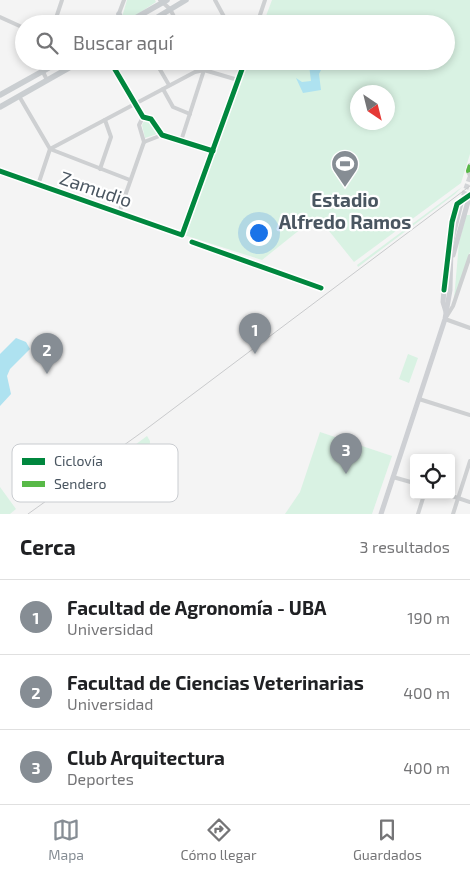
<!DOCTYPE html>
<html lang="es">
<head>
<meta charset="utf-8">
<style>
	body { margin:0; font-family:"Exo 2",sans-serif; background:#f6f6f6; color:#202124 }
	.controls { position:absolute; right:15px; bottom:15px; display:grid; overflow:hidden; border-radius:5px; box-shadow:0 2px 8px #0003 }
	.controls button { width:45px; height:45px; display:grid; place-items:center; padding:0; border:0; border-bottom:1px solid #e0e0e0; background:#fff; color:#202124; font:25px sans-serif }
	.compass { position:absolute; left:350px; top:85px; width:45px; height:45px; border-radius:50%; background:#fff; box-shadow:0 2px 8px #0003; rotate:145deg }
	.you { position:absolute; left:258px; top:232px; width:18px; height:18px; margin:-12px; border:4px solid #fff; border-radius:50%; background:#1a73e8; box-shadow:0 0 0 8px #1a73e833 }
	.badge { display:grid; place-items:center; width:32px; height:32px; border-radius:50%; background:#868d94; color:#fff; font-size:16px; font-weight:700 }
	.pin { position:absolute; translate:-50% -41px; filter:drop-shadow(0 1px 2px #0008) }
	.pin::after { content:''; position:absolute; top:26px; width:18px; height:15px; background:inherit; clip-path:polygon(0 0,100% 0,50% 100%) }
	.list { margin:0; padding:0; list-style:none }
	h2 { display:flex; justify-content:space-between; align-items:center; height:65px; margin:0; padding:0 20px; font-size:21px }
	h2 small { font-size:16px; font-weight:400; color:#757577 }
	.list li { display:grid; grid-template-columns:32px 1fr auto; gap:15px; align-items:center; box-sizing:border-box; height:75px; padding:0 20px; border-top:1px solid #e0e0e0 }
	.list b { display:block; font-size:19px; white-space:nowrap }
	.list p { margin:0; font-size:16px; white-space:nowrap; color:#757577 }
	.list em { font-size:16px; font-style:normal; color:#757577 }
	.icon { flex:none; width:28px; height:28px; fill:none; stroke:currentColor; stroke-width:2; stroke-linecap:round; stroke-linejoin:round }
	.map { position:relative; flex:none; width:470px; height:514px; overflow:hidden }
	.search { position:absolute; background:#fff; box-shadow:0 2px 8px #0003; left:15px; right:15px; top:15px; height:55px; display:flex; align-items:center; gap:12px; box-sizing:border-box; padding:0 18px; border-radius:28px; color:#757577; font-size:19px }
	.sheet { height:290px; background:#fff }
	nav { display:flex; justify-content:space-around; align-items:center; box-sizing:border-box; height:70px; border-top:1px solid #e0e0e0; background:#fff; font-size:14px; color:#757577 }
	nav a { display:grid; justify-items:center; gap:2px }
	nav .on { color:#868d94 }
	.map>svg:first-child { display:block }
</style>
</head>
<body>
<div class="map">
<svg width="470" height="514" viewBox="0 0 470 514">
	<rect width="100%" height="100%" fill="#f4f4f4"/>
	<g fill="#d9f2e3" fill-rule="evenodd">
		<path d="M 127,0 L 155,0 L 156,2 L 127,21 L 122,17 Z"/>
		<path d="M 272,0 L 470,0 L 470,154 L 461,183 L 354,262 L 317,216 L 262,260 L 184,235 L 249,61 L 446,61 L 446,24 L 263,24 ZM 358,92 L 388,92 L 388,122 L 358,122 Z"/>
		<path d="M 144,121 L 149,122 L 157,134 L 145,138 L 142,125 Z"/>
		<path d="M 462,187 L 455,194 L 358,267 L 357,265 Z"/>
		<path d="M 466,215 L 470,215 L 470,252 L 454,299 L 459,243 Z"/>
		<path d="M 408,354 L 418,358 L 409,383 L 399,379 Z"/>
		<path d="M 320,432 L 392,456 L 372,514 L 285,514 L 300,492 Z"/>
		<path d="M 147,436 L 150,441 L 149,454 L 102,487 L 92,477 Z"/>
		<path d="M 0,487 L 16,509 L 10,514 L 0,514 Z"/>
	</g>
	<g fill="#aee2f0">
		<path d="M 315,61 L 325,62 L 319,74 L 321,90 L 303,93 L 296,78 L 302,82 L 311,81 L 309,65 Z"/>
		<path d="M 16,338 L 26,342 L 30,349 L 10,369 L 7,376 L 11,394 L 0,406 L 0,354 Z"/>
	</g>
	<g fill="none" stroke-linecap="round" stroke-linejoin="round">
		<path stroke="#d2d4d7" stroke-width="5" stroke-dasharray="5 2.5" stroke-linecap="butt" d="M 461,203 L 470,177"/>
		<g stroke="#ced0d2" stroke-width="4">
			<path d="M 160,0 L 170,9 L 178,24"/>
			<path d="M 215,0 L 228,24"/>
			<path d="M 0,17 L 24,28"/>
			<path d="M 54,24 L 62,0"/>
			<path d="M 115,24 L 124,0"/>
			<path d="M 257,24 L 265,0"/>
			<path d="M 42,61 L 40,66 L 47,80"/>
			<path d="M 110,61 L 143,117 L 151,119 L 162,135 L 213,151"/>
			<path d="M 155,61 L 169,85"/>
			<path d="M 163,89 L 173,107 L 190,114"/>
			<path d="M 19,96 L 50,149 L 130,180"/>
			<path d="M 143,117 L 139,125 L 144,142"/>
			<path d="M 181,141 L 204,70 L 199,61"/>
			<path d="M 144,142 L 162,135"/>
			<path d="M 470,165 L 468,171 L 470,176"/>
			<path d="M 100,169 L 111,137 L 105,120"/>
			<path d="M 0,171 L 182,235 L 245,61"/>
			<path d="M 38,185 L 50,149 L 195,72 L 204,70 L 238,80"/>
			<path d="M 119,213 L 144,142"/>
			<path d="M 192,242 L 321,288"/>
			<path d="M 470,256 L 453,306 L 445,319 L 470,328"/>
			<path d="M 444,290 L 452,222 L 457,204 L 470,195"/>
			<path d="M 419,399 L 470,415"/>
			<path d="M 393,477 L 414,483"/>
			<path d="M 449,495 L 470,502"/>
			<path d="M 418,514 L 424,495"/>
			<path d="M 453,514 L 470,461"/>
		</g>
		<g stroke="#ced0d4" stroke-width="5">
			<path d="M 453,255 L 469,198"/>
			<path d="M 444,290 L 443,302 L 446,312"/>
			<path d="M 381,514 L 445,319 L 450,290 L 451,244 L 461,203"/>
		</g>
		<g stroke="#caced1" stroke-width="5.5">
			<path d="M 119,14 L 122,21 L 126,23"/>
			<path d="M 125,24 L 167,0"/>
			<path d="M 146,24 L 186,0"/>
			<path d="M 0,95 L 61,61"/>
			<path d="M 0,107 L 81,61"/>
		</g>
		<path stroke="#c9cacc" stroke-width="1" d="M 28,514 L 145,430 L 470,186"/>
		<path stroke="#58b947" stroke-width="4" stroke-dasharray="8 4" stroke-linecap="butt" d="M 470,165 L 468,171 L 470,176"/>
		<defs>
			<g id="cycleway">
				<path d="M 110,61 L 143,117 L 151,119 L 162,135 L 213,151"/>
				<path d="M 0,171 L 182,235 L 245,61"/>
				<path d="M 192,242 L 321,288"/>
				<path d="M 444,290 L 452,222 L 457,204 L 470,195"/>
			</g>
		</defs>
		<use href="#cycleway" stroke="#fff" stroke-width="8"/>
		<use href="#cycleway" stroke="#00873e" stroke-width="5"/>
	</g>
	<defs>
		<symbol id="stadium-pin" viewBox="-11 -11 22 30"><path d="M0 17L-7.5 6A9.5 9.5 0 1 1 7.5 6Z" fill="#868d94" stroke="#fff"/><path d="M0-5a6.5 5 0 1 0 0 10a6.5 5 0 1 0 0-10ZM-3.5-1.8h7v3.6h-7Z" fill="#fff"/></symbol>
	</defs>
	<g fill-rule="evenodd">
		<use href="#stadium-pin" x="329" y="148" width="32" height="43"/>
	</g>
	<g text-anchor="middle" stroke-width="4.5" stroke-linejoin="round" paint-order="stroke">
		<g font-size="19" fill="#4a5661" stroke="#fff">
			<text transform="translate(96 189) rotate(19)" y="7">Zamudio</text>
		</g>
		<g font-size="19" font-weight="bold" fill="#4a5661" stroke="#fff">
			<text x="345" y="207">Estadio<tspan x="345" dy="22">Alfredo Ramos</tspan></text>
		</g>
	</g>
	<rect x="12" y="444" width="166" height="58" rx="8" fill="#fff" stroke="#c9ccd0" stroke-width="1"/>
	<rect x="22" y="458" width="23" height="7" fill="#00873e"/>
	<rect x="22" y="481" width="23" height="6" fill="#58b947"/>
	<g font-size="14" fill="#4a5661">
		<text x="54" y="466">Ciclovía</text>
		<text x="54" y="489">Sendero</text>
	</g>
</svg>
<div class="controls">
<button><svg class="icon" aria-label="locate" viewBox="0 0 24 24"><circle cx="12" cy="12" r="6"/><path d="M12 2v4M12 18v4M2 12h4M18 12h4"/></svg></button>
</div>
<svg class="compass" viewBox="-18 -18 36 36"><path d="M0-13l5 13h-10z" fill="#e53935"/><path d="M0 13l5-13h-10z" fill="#757577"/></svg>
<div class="you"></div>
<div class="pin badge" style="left:255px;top:354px">1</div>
<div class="pin badge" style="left:47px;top:374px">2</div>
<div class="pin badge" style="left:346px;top:474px">3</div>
<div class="search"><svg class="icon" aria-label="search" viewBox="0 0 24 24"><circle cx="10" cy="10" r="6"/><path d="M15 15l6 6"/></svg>Buscar aquí</div>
</div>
<section class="sheet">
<h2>Cerca<small>3 resultados</small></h2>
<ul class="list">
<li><span class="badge">1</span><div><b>Facultad de Agronomía - UBA</b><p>Universidad</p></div><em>190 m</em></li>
<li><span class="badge">2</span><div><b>Facultad de Ciencias Veterinarias</b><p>Universidad</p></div><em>400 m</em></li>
<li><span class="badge">3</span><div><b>Club Arquitectura</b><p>Deportes</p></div><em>400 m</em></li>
</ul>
</section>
<nav>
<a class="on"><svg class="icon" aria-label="map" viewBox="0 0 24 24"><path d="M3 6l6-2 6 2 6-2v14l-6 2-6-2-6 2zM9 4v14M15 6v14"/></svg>Mapa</a>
<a><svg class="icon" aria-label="directions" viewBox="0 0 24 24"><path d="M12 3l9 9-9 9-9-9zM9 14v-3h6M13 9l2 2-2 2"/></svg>Cómo llegar</a>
<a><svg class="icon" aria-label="saved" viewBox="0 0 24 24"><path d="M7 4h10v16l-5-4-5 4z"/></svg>Guardados</a>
</nav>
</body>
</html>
